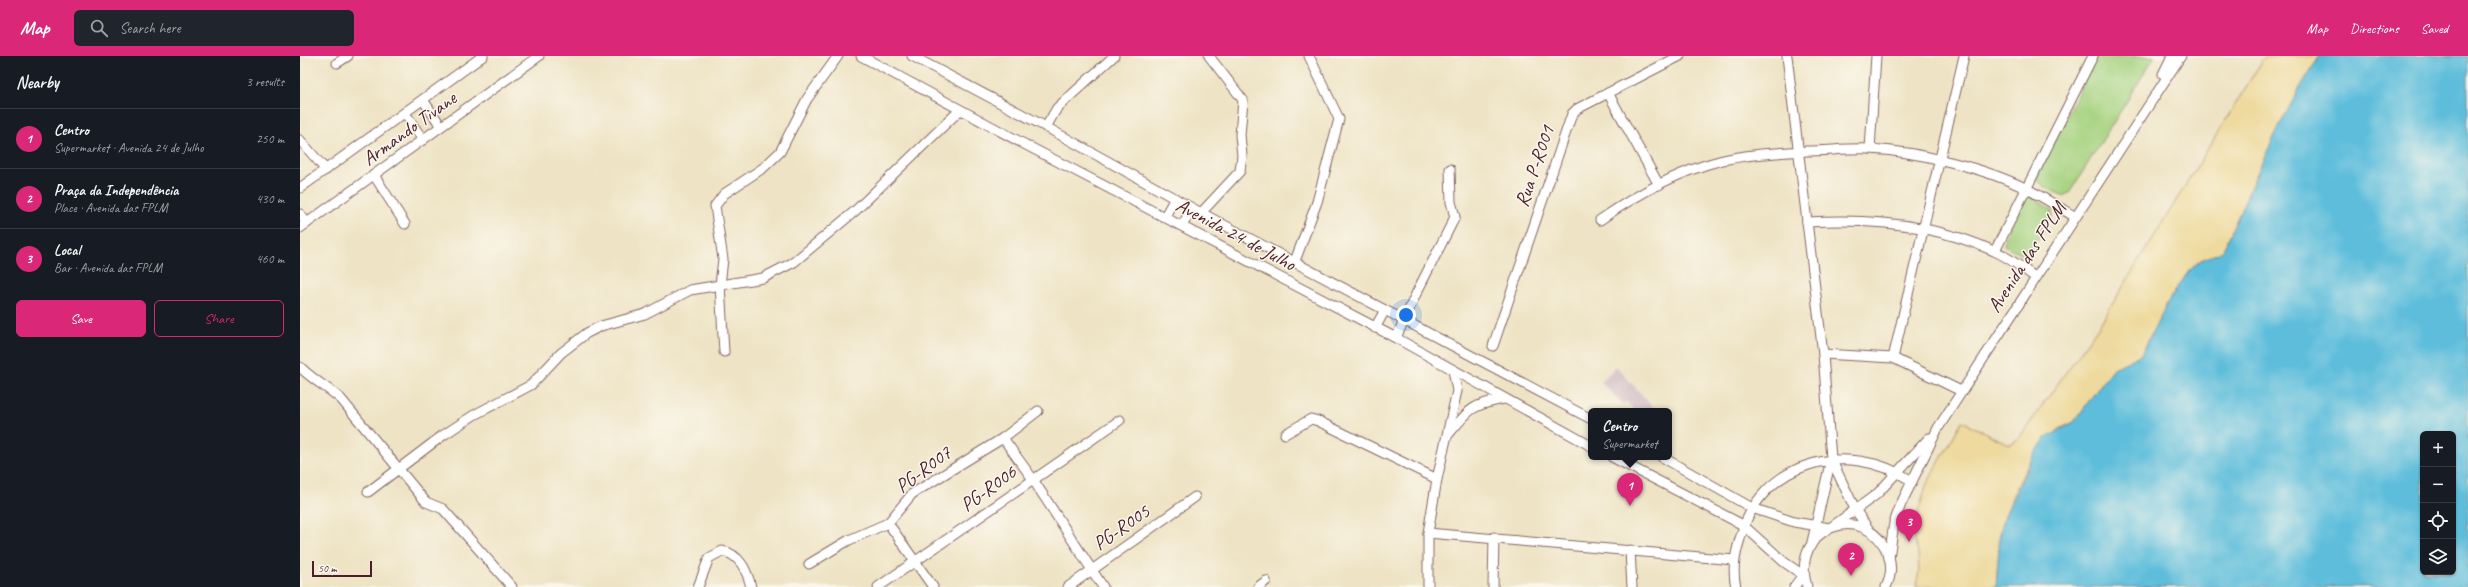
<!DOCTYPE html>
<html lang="en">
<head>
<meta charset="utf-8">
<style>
	body { margin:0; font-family:Caveat,sans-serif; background:#20242c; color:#f1f3f6 }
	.controls { position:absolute; right:12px; bottom:12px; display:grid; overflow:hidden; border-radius:6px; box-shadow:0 1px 3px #0004 }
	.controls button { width:36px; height:36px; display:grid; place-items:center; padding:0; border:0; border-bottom:1px solid #363941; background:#171b24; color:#f1f3f6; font:20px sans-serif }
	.scale { position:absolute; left:12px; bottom:10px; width:60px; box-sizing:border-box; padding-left:4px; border:2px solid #4a1f2b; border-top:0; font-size:11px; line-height:14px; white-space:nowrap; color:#4a1f2b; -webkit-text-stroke:3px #fbf7ec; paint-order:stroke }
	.you { position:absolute; left:1106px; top:259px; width:14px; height:14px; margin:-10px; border:3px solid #fff; border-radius:50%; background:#1a73e8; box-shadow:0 0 0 6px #1a73e833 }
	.badge { display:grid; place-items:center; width:26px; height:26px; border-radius:50%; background:#db2777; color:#fff; font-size:13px; font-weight:700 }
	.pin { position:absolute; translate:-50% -33px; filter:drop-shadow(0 1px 2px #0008) }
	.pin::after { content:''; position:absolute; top:21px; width:14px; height:12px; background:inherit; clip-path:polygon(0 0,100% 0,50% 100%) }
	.popup { position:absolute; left:1288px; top:352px; width:84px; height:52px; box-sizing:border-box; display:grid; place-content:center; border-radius:6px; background:#171b24; filter:drop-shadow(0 1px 3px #0005); font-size:13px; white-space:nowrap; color:#9ea1a6 }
	.popup b { font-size:15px; color:#f1f3f6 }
	.popup::after { content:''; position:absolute; left:50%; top:100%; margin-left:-8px; border:8px solid transparent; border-top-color:#171b24 }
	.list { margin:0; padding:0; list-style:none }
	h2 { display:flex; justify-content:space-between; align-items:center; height:52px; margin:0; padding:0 16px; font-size:17px }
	h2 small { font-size:13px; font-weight:400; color:#9ea1a6 }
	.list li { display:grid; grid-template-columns:26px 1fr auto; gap:12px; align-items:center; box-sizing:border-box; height:60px; padding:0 16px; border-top:1px solid #363941 }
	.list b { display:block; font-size:15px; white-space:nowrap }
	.list p { margin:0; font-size:13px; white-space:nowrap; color:#9ea1a6 }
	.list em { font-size:13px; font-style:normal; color:#9ea1a6 }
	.actions { display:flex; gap:8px; padding:12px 16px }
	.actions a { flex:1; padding:9px 0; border:1px solid #db2777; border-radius:6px; text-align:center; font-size:14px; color:#db2777 }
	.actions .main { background:#db2777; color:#fff }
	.icon { flex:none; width:22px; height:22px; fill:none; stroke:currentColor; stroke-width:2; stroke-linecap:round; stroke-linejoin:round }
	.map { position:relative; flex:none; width:2168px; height:531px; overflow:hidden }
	header { display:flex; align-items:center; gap:24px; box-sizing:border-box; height:56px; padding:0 20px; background:#db2777; color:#fff }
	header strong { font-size:19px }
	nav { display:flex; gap:22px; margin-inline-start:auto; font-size:14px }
	.search { width:280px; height:36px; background:#20242c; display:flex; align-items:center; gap:10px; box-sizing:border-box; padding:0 14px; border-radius:6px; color:#9ea1a6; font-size:15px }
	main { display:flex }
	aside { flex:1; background:#171b24 }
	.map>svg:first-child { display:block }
</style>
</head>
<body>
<header>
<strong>Map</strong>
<div class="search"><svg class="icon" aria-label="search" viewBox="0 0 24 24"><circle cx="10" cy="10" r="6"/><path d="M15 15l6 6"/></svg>Search here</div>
<nav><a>Map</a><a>Directions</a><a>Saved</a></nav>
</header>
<main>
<aside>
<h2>Nearby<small>3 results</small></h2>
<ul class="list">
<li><span class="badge">1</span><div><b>Centro</b><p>Supermarket · Avenida 24 de Julho</p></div><em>250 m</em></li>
<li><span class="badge">2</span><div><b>Praça da Independência</b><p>Place · Avenida das FPLM</p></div><em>430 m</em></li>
<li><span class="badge">3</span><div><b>Local</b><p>Bar · Avenida das FPLM</p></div><em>460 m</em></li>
</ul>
<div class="actions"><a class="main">Save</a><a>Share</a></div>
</aside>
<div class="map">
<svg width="2168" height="531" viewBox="0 0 2168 531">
	<rect width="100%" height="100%" fill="#fbf7ec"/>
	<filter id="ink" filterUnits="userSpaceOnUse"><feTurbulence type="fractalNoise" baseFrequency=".025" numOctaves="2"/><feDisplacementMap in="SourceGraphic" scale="8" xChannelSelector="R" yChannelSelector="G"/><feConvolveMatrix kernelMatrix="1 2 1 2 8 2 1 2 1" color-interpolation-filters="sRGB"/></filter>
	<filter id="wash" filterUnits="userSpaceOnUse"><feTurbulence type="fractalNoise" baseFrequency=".012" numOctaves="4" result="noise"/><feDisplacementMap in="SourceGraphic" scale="16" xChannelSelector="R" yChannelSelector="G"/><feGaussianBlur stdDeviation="0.9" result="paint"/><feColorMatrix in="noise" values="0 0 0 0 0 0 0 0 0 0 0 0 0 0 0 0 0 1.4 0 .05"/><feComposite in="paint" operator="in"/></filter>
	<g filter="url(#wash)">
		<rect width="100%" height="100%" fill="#eee3c4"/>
		<path fill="#d2bdc6" d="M 1316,310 L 1352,350 L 1357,355 L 1335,355 L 1327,346 L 1323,348 L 1301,326 Z"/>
		<g fill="#a4d17e" stroke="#777854">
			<path d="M 1796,0 L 1855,0 L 1770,136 L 1764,140 L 1746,132 L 1736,123 Z"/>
			<path d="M 1726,140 L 1732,141 L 1752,154 L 1752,160 L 1727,201 L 1704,189 L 1705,181 Z"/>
		</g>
		<path fill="#eeda9e" stroke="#9c7c64" d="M 1965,0 L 2020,0 C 1980,59 1953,128 1924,192 L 1919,197 L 1901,204 L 1889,215 L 1869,244 L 1841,299 L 1812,313 L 1774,366 L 1759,373 L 1728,408 L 1712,441 L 1700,478 L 1696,531 L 1616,531 L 1619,515 L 1618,497 L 1612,477 L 1626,430 L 1662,365 L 1706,387 L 1711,388 L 1719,382 L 1797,273 Z"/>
		<path fill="#5dbddb" stroke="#546e83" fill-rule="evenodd" d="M 2020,0 L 2168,0 L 2168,531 L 1696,531 L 1700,478 L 1705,459 L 1735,396 L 1746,382 L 1774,366 L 1812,313 L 1841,299 L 1869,244 L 1889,215 L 1901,204 L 1919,197 L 1924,192 C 1953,128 1980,59 2020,0 ZM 2123,378 L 2153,378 L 2153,516 L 2123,516 Z"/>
	</g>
	<g filter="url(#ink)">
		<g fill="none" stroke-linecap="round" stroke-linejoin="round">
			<defs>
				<g id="minor">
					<path d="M 561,0 L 726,89 L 1096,282 L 1291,390"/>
					<path d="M 612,0 L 746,71 L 892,152 L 1291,363"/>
					<path d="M 1487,0 L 1523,298 L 1531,403 L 1512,486"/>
					<path d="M 37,7 L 48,0"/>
					<path d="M 1863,18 L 1872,0"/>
					<path d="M 1308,37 L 1359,129"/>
					<path d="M 123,44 L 141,70"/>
					<path d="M 105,57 L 123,84"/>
					<path d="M 746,71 L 757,52 L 814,0"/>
					<path d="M 0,84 L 26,114"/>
					<path d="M 1570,93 L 1576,0"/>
					<path d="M 74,119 L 105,168"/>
					<path d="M 0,132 L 183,0"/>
					<path d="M 901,157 L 940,115 L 942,100 L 940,79 L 943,44 L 909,0"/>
					<path d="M 0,158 L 7,167"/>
					<path d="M 865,160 L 875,142"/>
					<path d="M 1300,164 C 1336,139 1376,116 1419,105 C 1447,98 1477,97 1506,95 C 1527,95 1548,92 1569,93 C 1616,95 1685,112 1727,133 C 1743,141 1758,151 1774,160"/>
					<path d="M 1507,166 C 1571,162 1635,168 1694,195 C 1709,201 1722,212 1735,221"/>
					<path d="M 882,170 L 892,152"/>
					<path d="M 0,172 L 239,0"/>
					<path d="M 1695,195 L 1793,0"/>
					<path d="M 995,205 L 1017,146 L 1039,63 L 1009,0"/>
					<path d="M 1075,272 L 1085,254"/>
					<path d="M 1096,282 L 1116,238 L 1155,161 L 1151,146 L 1150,113"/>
					<path d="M 1193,290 L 1272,58 L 1277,53 L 1380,0"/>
					<path d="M 424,296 L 420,229 L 423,203 L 415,150 L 424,138 L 463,112 L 480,96 L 507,43 L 538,0"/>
					<path d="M 1523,298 L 1593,302 L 1661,335"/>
					<path d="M 1593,302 L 1664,0"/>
					<path d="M 0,311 C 13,324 27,331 41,343 L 126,446 L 143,453 L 212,531"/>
					<path d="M 985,378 L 1011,363 L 1018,365 L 1137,423"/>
					<path d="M 1148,379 C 1169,354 1170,349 1204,343"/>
					<path d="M 703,382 L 732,422 L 803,531"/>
					<path d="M 1312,401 L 1443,469 L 1484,506 L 1503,519 L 1494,531"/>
					<path d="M 1362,401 L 1452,452 L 1494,466 L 1530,472 L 1577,438 L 1629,382"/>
					<path d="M 1531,403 L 1556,455 L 1569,474"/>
					<path d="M 68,436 L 142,380 L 174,359 L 231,329 L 261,297 L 287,277 L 301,270 L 345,258 L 390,234 L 463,222 L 494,206 L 555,155 L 660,54"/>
					<path d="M 588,467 L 633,531"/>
					<path d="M 1128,477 L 1434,504"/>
					<path d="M 1330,494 L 1332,531"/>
					<path d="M 1589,502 L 1594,467 L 1601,448 L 1638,372 L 1881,0"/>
					<path d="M 509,508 L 549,484 L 588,467 L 612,438 L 703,382 L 738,355"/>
					<path d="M 398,531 L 409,502 L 422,495 C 440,498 447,515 451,531"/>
					<path d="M 578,531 L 820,364"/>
					<path d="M 768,531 L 895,441"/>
					<path d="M 958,531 L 966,525"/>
					<path d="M 1128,531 L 1128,477 L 1137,423 L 1157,335 L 1153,314"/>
					<path d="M 1193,531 L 1194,481"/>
					<path d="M 1436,531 C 1432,514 1435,499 1440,483 C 1460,404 1548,383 1612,425"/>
					<path d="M 1507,531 C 1489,470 1566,444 1588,498 C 1592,509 1591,521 1586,531"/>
				</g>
			</defs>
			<use href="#minor" stroke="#836461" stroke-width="11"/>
			<use href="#minor" stroke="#fff" stroke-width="9"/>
		</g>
	</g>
	<g text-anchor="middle" stroke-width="3" stroke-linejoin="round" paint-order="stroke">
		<g font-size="20" fill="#4a1f2b" stroke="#fbf7ec">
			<text transform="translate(109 72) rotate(-36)" y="7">Armando Tivane</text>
			<text transform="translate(1234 110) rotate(-71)" y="7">Rua P-R001</text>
			<text transform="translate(936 178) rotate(28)" y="7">Avenida 24 de Julho</text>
			<text transform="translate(1726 201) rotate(-57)" y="7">Avenida das FPLM</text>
			<text transform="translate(623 413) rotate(-37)" y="7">PG-R007</text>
			<text transform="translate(688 432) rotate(-36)" y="7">PG-R006</text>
			<text transform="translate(821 471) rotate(-35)" y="7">PG-R005</text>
		</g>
	</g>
</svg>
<div class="controls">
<button>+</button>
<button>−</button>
<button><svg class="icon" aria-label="locate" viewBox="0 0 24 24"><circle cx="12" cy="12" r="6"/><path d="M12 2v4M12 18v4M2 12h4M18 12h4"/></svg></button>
<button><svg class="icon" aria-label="layers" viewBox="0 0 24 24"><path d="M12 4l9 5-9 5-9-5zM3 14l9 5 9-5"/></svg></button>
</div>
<div class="scale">50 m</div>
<div class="you"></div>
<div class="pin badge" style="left:1330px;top:450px">1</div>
<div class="popup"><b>Centro</b>Supermarket</div>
<div class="pin badge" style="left:1551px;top:520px">2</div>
<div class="pin badge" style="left:1609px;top:486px">3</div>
</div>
</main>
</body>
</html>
